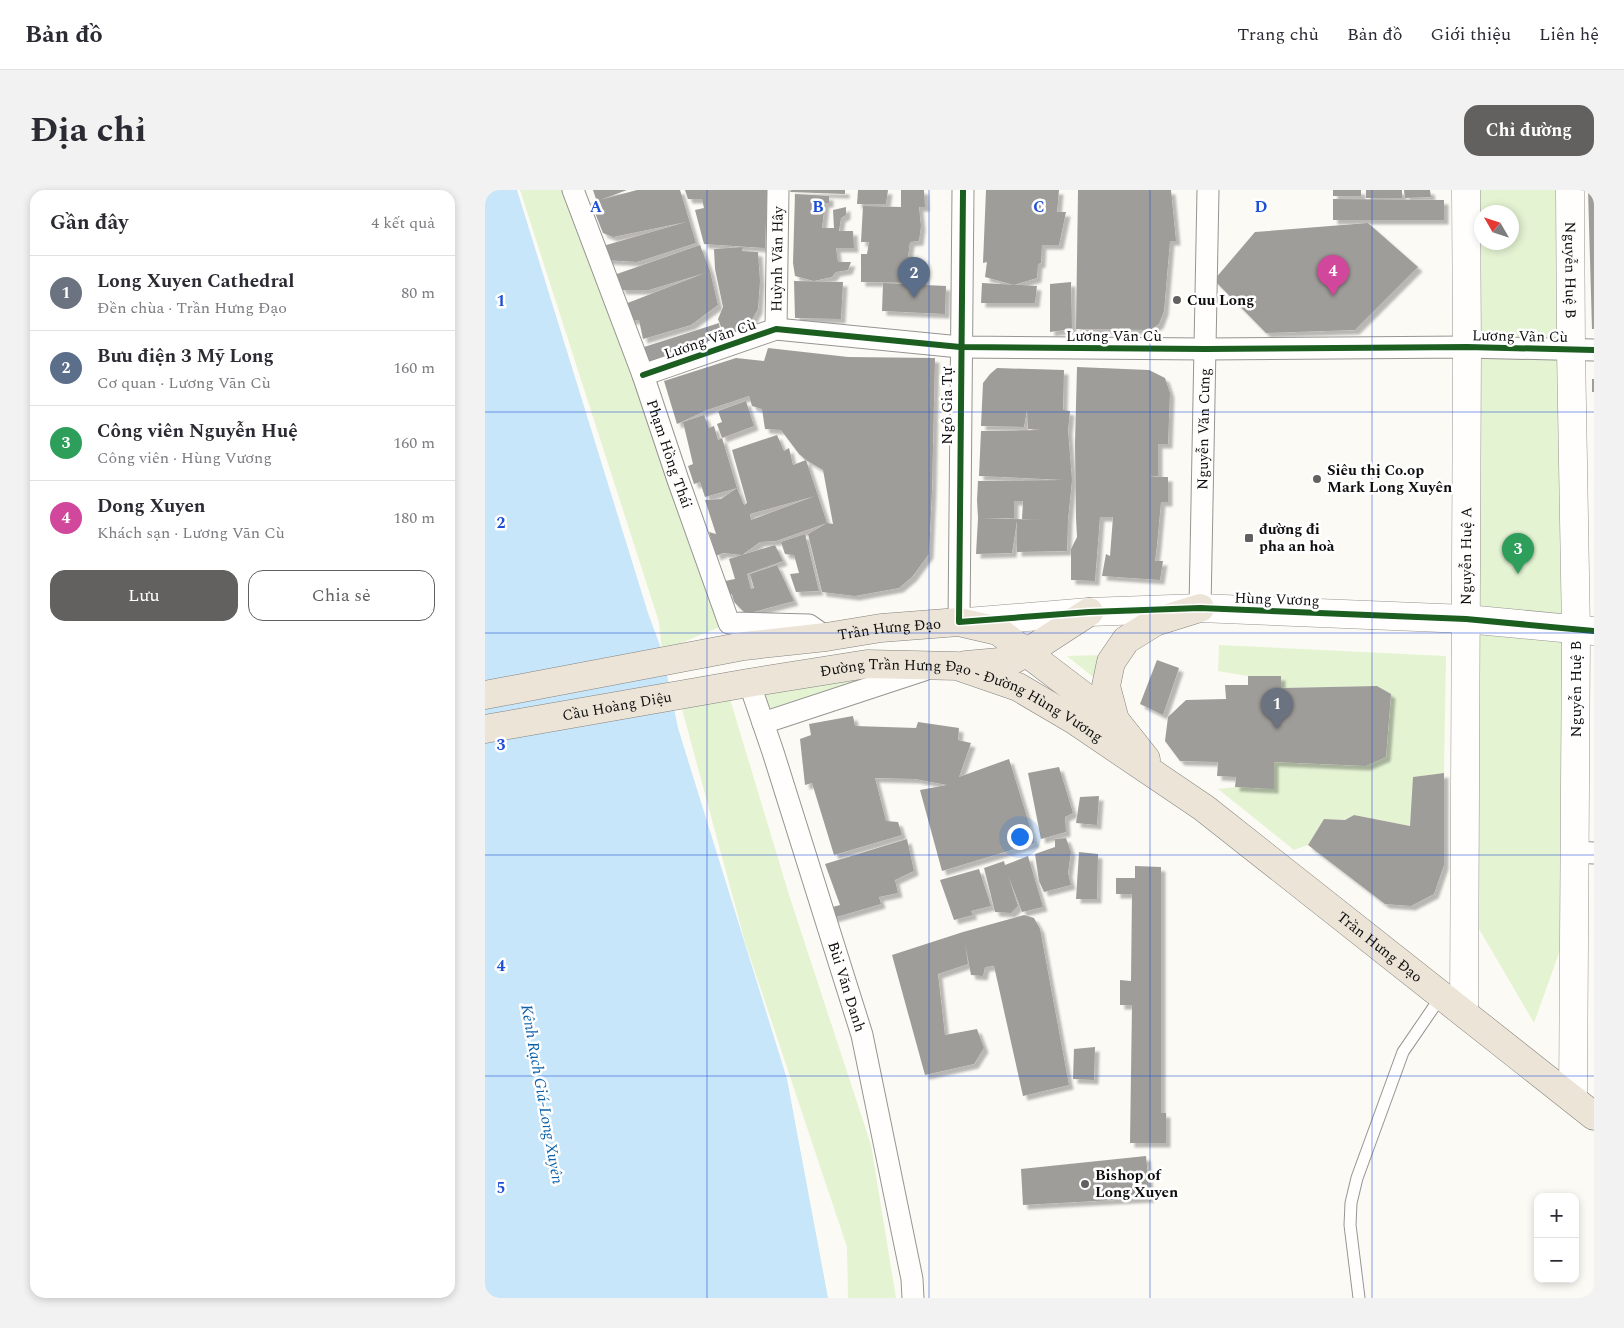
<!DOCTYPE html>
<html lang="vi">
<head>
<meta charset="utf-8">
<style>
	body { margin:0; font-family:Spectral,serif; background:#f2f2f3; color:#2b2b33 }
	.controls { position:absolute; right:15px; bottom:15px; display:grid; overflow:hidden; border-radius:10px; box-shadow:0 2px 8px #0003 }
	.controls button { width:45px; height:45px; display:grid; place-items:center; padding:0; border:0; border-bottom:1px solid #e1e1e2; background:#fff; color:#2b2b33; font:25px sans-serif }
	.compass { position:absolute; left:989px; top:15px; width:45px; height:45px; border-radius:50%; background:#fff; box-shadow:0 2px 8px #0003; rotate:309deg }
	.you { position:absolute; left:534px; top:646px; width:18px; height:18px; margin:-12px; border:4px solid #fff; border-radius:50%; background:#1a73e8; box-shadow:0 0 0 8px #1a73e833 }
	.badge { display:grid; place-items:center; width:32px; height:32px; border-radius:50%; background:#62615f; color:#fff; font-size:16px; font-weight:700 }
	.pin { position:absolute; translate:-50% -41px; filter:drop-shadow(0 1px 2px #0008) }
	.pin::after { content:''; position:absolute; top:26px; width:18px; height:15px; background:inherit; clip-path:polygon(0 0,100% 0,50% 100%) }
	.list { margin:0; padding:0; list-style:none }
	h2 { display:flex; justify-content:space-between; align-items:center; height:65px; margin:0; padding:0 20px; font-size:21px }
	h2 small { font-size:16px; font-weight:400; color:#7c7c81 }
	.list li { display:grid; grid-template-columns:32px 1fr auto; gap:15px; align-items:center; box-sizing:border-box; height:75px; padding:0 20px; border-top:1px solid #e1e1e2 }
	.list b { display:block; font-size:19px; white-space:nowrap }
	.list p { margin:0; font-size:16px; white-space:nowrap; color:#7c7c81 }
	.list em { font-size:16px; font-style:normal; color:#7c7c81 }
	.actions { display:flex; gap:10px; padding:15px 20px }
	.actions a { flex:1; padding:11px 0; border:1px solid #62615f; border-radius:15px; text-align:center; font-size:18px; color:#62615f }
	.actions .main { background:#62615f; color:#fff }
	.map { position:relative; flex:none; width:1109px; height:1108px; overflow:hidden; border-radius:15px }
	header { display:flex; align-items:center; gap:30px; box-sizing:border-box; height:70px; padding:0 25px; background:#fff; border-bottom:1px solid #e1e1e2 }
	header strong { font-size:24px }
	nav { display:flex; gap:28px; margin-inline-start:auto; font-size:18px }
	.intro { display:flex; align-items:center; justify-content:space-between; box-sizing:border-box; height:120px; padding:0 30px }
	h1 { margin:0; font-size:35px }
	.button { padding:12px 22px; border-radius:15px; background:#62615f; color:#fff; font-size:18px; font-weight:700 }
	main { display:flex; gap:30px; padding:0 30px }
	aside { flex:1; background:#fff; border-radius:15px; box-shadow:0 2px 8px #0003 }
	.map>svg:first-child { display:block }
</style>
</head>
<body>
<header>
<strong>Bản đồ</strong>
<nav><a>Trang chủ</a><a>Bản đồ</a><a>Giới thiệu</a><a>Liên hệ</a></nav>
</header>
<div class="intro"><h1>Địa chỉ</h1><a class="button">Chỉ đường</a></div>
<main>
<aside>
<h2>Gần đây<small>4 kết quả</small></h2>
<ul class="list">
<li><span class="badge" style="background:#6b7280">1</span><div><b>Long Xuyen Cathedral</b><p>Đền chùa · Trần Hưng Đạo</p></div><em>80 m</em></li>
<li><span class="badge" style="background:#5c6f8a">2</span><div><b>Bưu điện 3 Mỹ Long</b><p>Cơ quan · Lương Vãn Cù</p></div><em>160 m</em></li>
<li><span class="badge" style="background:#2e9e5b">3</span><div><b>Công viên Nguyễn Huệ</b><p>Công viên · Hùng Vương</p></div><em>160 m</em></li>
<li><span class="badge" style="background:#d1479c">4</span><div><b>Dong Xuyen</b><p>Khách sạn · Lương Vãn Cù</p></div><em>180 m</em></li>
</ul>
<div class="actions"><a class="main">Lưu</a><a>Chia sẻ</a></div>
</aside>
<div class="map">
<svg width="1109" height="1108" viewBox="0 0 1109 1108">
	<defs>
		<filter id="shadow"><feDropShadow dx="4.5" dy="4.5" stdDeviation="1" flood-color="#0004"/></filter>
	</defs>
	<rect width="100%" height="100%" fill="#fcfaf4"/>
	<g fill="#e4f3d2" fill-rule="evenodd">
		<path d="M 35,0 L 88,0 L 244,433 L 177,461 L 174,432 Z"/>
		<path d="M 980,0 L 1081,0 L 1090,718 L 1049,833 L 980,715 ZM 996,22 L 1026,22 L 1026,52 L 996,52 Z"/>
		<path d="M 734,455 L 961,466 L 959,583 L 929,587 L 925,636 L 869,625 L 860,630 L 839,629 L 823,655 L 809,660 L 733,599 L 750,597 L 788,598 L 789,572 L 881,576 L 901,567 L 906,505 L 892,496 L 796,498 L 795,486 L 763,486 L 733,481 Z"/>
		<path d="M 620,465 L 613,491 L 582,466 Z"/>
		<path d="M 379,486 L 382,491 L 284,523 L 274,499 Z"/>
		<path d="M 245,509 L 305,708 L 386,955 L 411,1108 L 363,1108 L 362,1057 L 260,752 L 197,519 Z"/>
	</g>
	<path fill="#c7e6f9" d="M 0,0 L 32,0 L 163,423 L 177,461 L 193,538 L 302,889 L 343,1108 L 0,1108 Z"/>
	<g fill="#9f9d99" fill-rule="evenodd" filter="url(#shadow)">
		<path d="M 108,0 L 142,0 L 115,10 L 152,0 L 195,0 L 211,53 L 152,72 L 121,70 L 118,56 L 201,32 L 128,47 L 118,43 L 106,13 L 112,12 Z"/>
		<path d="M 200,0 L 282,0 L 280,58 L 219,54 L 210,20 L 219,18 L 217,9 L 203,9 Z"/>
		<path d="M 306,0 L 360,0 L 360,4 L 305,2 Z"/>
		<path d="M 373,0 L 403,0 L 401,14 L 372,14 Z"/>
		<path d="M 416,0 L 439,0 L 440,17 L 434,17 L 436,36 L 434,51 L 425,52 L 423,67 L 430,67 L 430,81 L 439,82 L 439,93 L 376,92 L 376,64 L 382,64 L 384,52 L 376,52 L 378,16 L 416,17 Z"/>
		<path d="M 501,0 L 574,0 L 572,22 L 581,22 L 574,55 L 557,55 L 556,73 L 553,74 L 552,88 L 529,95 L 500,87 L 502,72 L 498,73 Z"/>
		<path d="M 593,0 L 686,0 L 691,51 L 685,51 L 679,121 L 674,134 L 665,140 L 591,139 Z"/>
		<rect x="848" y="0" width="28" height="6"/>
		<rect x="881" y="0" width="36" height="8"/>
		<path d="M 919,0 L 945,0 L 946,7 L 920,8 Z"/>
		<path d="M 1103,0 L 1109,0 L 1109,139 L 1107,139 Z"/>
		<path d="M 310,4 L 344,6 L 344,13 L 340,13 L 337,38 L 349,38 L 348,20 L 361,17 L 361,25 L 356,28 L 354,41 L 368,41 L 369,58 L 351,58 L 353,72 L 366,72 L 363,80 L 351,82 L 347,87 L 329,91 L 310,86 L 308,73 Z"/>
		<path d="M 848,9 L 959,10 L 959,30 L 848,30 Z"/>
		<path d="M 883,33 L 933,77 L 870,140 L 781,143 L 729,90 L 770,42 Z"/>
		<path d="M 215,55 L 225,81 L 233,115 L 206,135 L 158,149 L 154,130 L 143,130 L 140,114 L 220,83 L 164,100 L 137,100 L 129,85 Z"/>
		<path d="M 258,57 L 257,61 L 273,62 L 275,91 L 273,119 L 260,142 L 238,142 L 233,129 L 238,117 L 230,79 L 229,59 Z"/>
		<path d="M 309,91 L 358,92 L 356,129 L 310,128 Z"/>
		<path d="M 586,92 L 587,139 L 565,142 L 565,94 Z"/>
		<path d="M 398,93 L 461,96 L 460,124 L 397,121 Z"/>
		<path d="M 497,93 L 552,96 L 550,113 L 496,113 Z"/>
		<path d="M 234,133 L 237,150 L 164,175 L 159,157 Z"/>
		<path d="M 283,158 L 363,167 L 450,168 L 447,301 L 444,364 L 427,387 L 414,398 L 370,406 L 337,402 L 323,344 L 342,333 L 291,351 L 275,352 L 257,365 L 290,355 L 298,371 L 262,384 L 266,399 L 269,398 L 265,384 L 292,375 L 309,411 L 261,424 L 249,412 L 247,404 L 243,406 L 240,391 L 250,389 L 244,369 L 257,365 L 238,363 L 231,366 L 224,342 L 231,344 L 220,310 L 236,309 L 252,298 L 220,307 L 215,292 L 209,294 L 203,276 L 208,274 L 198,232 L 219,225 L 224,238 L 229,236 L 233,250 L 237,248 L 232,234 L 237,232 L 233,221 L 261,211 L 269,236 L 237,248 L 252,298 L 259,315 L 262,313 L 247,260 L 292,245 L 299,261 L 304,258 L 308,275 L 321,270 L 314,264 L 296,240 L 280,239 L 277,219 L 267,216 L 264,206 L 222,220 L 192,234 L 179,191 L 251,168 L 279,171 ZM 321,270 L 338,280 L 348,334 L 342,333 ZM 330,306 L 266,330 L 265,324 Z"/>
		<path d="M 592,177 L 664,180 L 680,188 L 685,203 L 683,254 L 673,254 L 673,286 L 664,287 L 683,287 L 683,312 L 676,312 L 672,355 L 670,371 L 678,371 L 675,390 L 617,386 L 621,364 L 625,366 L 628,327 L 615,327 L 610,391 L 586,390 L 586,359 L 592,347 L 591,328 L 590,253 Z"/>
		<path d="M 512,178 L 579,180 L 578,220 L 585,221 L 583,240 L 587,290 L 583,330 L 582,361 L 532,362 L 532,331 L 527,363 L 491,364 L 493,328 L 492,310 L 493,291 L 578,290 L 494,286 L 496,241 L 556,240 L 543,239 L 542,220 L 539,237 L 496,236 L 498,193 L 505,184 ZM 529,311 L 538,311 L 537,329 L 561,330 L 497,328 L 529,328 Z"/>
		<rect x="1107" y="189" width="2" height="13"/>
		<path d="M 320,344 L 334,401 L 311,402 L 305,384 L 314,383 L 309,365 L 300,364 L 296,352 Z"/>
		<path d="M 672,470 L 694,478 L 678,525 L 655,514 Z"/>
		<path d="M 763,486 L 796,486 L 796,498 L 892,496 L 906,504 L 901,567 L 881,576 L 789,572 L 789,599 L 750,597 L 751,587 L 732,586 L 733,572 L 695,571 L 680,551 L 683,527 L 701,510 L 741,509 L 740,495 L 763,495 Z"/>
		<path d="M 368,526 L 370,536 L 431,538 L 433,532 L 474,538 L 473,550 L 486,553 L 474,587 L 524,569 L 550,653 L 457,681 L 435,600 L 462,595 L 430,589 L 390,588 L 401,631 L 413,632 L 417,645 L 349,665 L 327,593 L 320,595 L 315,549 L 326,545 L 324,534 Z"/>
		<path d="M 574,577 L 588,623 L 580,627 L 581,642 L 556,649 L 543,583 Z"/>
		<path d="M 959,583 L 959,675 L 949,704 L 926,716 L 900,714 L 823,655 L 839,629 L 860,630 L 869,625 L 925,636 L 928,587 Z"/>
		<path d="M 614,606 L 612,635 L 591,633 L 595,607 Z"/>
		<path d="M 581,648 L 586,662 L 583,683 L 586,695 L 559,702 L 554,691 L 550,664 L 570,657 L 570,649 Z"/>
		<path d="M 422,649 L 429,681 L 410,690 L 413,703 L 394,707 L 396,714 L 348,728 L 344,718 L 355,715 L 340,674 Z"/>
		<path d="M 594,662 L 613,664 L 612,709 L 591,709 Z"/>
		<path d="M 543,666 L 558,717 L 537,722 L 523,685 L 533,716 L 526,723 L 510,722 L 499,678 L 519,671 L 520,675 Z"/>
		<path d="M 650,676 L 676,677 L 676,923 L 681,923 L 681,953 L 645,953 L 647,815 L 635,815 L 635,790 L 646,791 L 647,704 L 631,704 L 631,688 L 650,688 Z"/>
		<path d="M 494,679 L 506,716 L 486,721 L 488,725 L 469,730 L 455,690 Z"/>
		<path d="M 539,725 L 549,728 L 555,739 L 584,895 L 538,906 L 509,776 L 500,777 L 498,786 L 486,785 L 480,753 L 483,774 L 453,784 L 460,845 L 492,839 L 499,858 L 489,874 L 440,885 L 407,765 L 478,742 Z"/>
		<path d="M 610,857 L 609,890 L 588,889 L 589,859 Z"/>
		<path d="M 661,966 L 665,1008 L 538,1015 L 536,979 Z"/>
	</g>
	<g fill="none" stroke-linecap="round" stroke-linejoin="round">
		<defs>
			<path id="service" d="M 874,1108 L 865,1035 L 866,1013 L 872,988 L 918,862 L 957,805"/>
			<g id="minor">
				<path id="s1" d="M 88,0 L 158,185 L 193,290 L 244,433 L 324,435 L 341,447"/>
				<path id="s2" d="M 291,139 L 293,0"/>
				<path d="M 158,185 L 291,139 L 475,157 L 720,159 L 982,157 L 1109,160"/>
				<path id="s3" d="M 715,418 L 723,0"/>
				<path d="M 474,432 L 478,0"/>
				<path id="s4" d="M 264,492 L 288,562 L 377,845 L 427,1089 L 428,1108"/>
				<path d="M 278,533 L 439,480"/>
				<path d="M 1090,662 L 1109,663"/>
			</g>
			<g id="tertiary">
				<path id="s5" d="M 1085,0 L 1086,160 L 1091,441 L 1088,909"/>
				<path d="M 482,432 L 604,422 L 715,418 L 981,429 L 1109,441"/>
				<path id="s6" d="M 979,822 L 982,157 L 981,0"/>
			</g>
			<g id="trunk">
				<path d="M 481,475 L 526,471 L 541,463 L 604,422"/>
				<path id="s7" d="M 0,505 L 259,456 L 341,447 L 396,438 L 474,432 L 513,441 L 630,530 L 661,569"/>
				<path d="M 630,530 L 621,496 L 626,472 L 641,450 L 670,432 L 715,418"/>
				<path id="s8" d="M 0,539 L 263,493 L 382,474 L 472,476 L 533,497 L 589,530 L 719,618 L 1109,926"/>
			</g>
		</defs>
		<use href="#service" stroke="#969592" stroke-width="13"/>
		<use href="#minor" stroke="#969592" stroke-width="23"/>
		<use href="#tertiary" stroke="#969592" stroke-width="29"/>
		<use href="#trunk" stroke="#83827f" stroke-width="29"/>
		<use href="#service" stroke="#fffefd" stroke-width="11"/>
		<use href="#minor" stroke="#fffefd" stroke-width="21"/>
		<use href="#tertiary" stroke="#fffefd" stroke-width="28"/>
		<use href="#trunk" stroke="#ece4d7" stroke-width="28"/>
		<defs>
			<g id="cycleway">
				<path d="M 478,0 L 474,432 L 604,422 L 715,418 L 981,429 L 1109,441"/>
				<path d="M 158,185 L 291,139 L 475,157 L 720,159 L 982,157 L 1109,160"/>
			</g>
		</defs>
		<use href="#cycleway" stroke="#fff" stroke-width="9"/>
		<use href="#cycleway" stroke="#1b5e20" stroke-width="6"/>
	</g>
	<path fill="none" stroke="#1d4ed8" stroke-width="1" stroke-opacity="0.55" d="M 222,0 L 222,1108M 444,0 L 444,1108M 665,0 L 665,1108M 887,0 L 887,1108M 0,222 L 1109,222M 0,443 L 1109,443M 0,665 L 1109,665M 0,886 L 1109,886"/>
	<g fill="#62615f" stroke="#fff" stroke-width="2">
		<circle cx="692" cy="110" r="5"/>
		<circle cx="832" cy="289" r="5"/>
		<rect x="759" y="343" width="10" height="10" rx="2.5"/>
		<circle cx="600" cy="994" r="5"/>
	</g>
	<g text-anchor="middle" stroke-width="5" stroke-linejoin="round" paint-order="stroke">
		<g font-size="15" fill="#0f0f0f" stroke="#fff">
			<text dy="5" stroke="none"><textPath href="#s2" startOffset="70">Huỳnh Văn Hây</textPath></text>
			<text dy="5" stroke="none"><textPath href="#s5" startOffset="80">Nguyễn Huệ B</textPath></text>
			<text x="629" y="151">Lương Vãn Cù</text>
			<text transform="translate(1035 146) rotate(1)" y="5">Lương Vãn Cù</text>
			<text transform="translate(225 149) rotate(-19)" y="5">Lương Vãn Cù</text>
			<text transform="translate(462 216) rotate(-90)" y="5">Ngô Gia Tự</text>
			<text dy="5" stroke="none"><textPath href="#s3" startOffset="179">Nguyễn Văn Cưng</textPath></text>
			<text dy="5" stroke="none"><textPath href="#s1" startOffset="281">Phạm Hồng Thái</textPath></text>
			<text dy="5" stroke="none"><textPath href="#s6" startOffset="456">Nguyễn Huệ A</textPath></text>
			<text transform="translate(792 409) rotate(2)" y="5">Hùng Vương</text>
			<text dy="5" stroke="none"><textPath href="#s7" startOffset="410">Trần Hưng Đạo</textPath></text>
			<text transform="translate(1091 499) rotate(-90)" y="5">Nguyễn Huệ B</text>
			<text dy="5" stroke="none"><textPath href="#s8" startOffset="134">Cầu Hoàng Diệu</textPath></text>
			<text dy="5" stroke="none"><textPath href="#s8" startOffset="490">Đường Trần Hưng Đạo - Đường Hùng Vương</textPath></text>
			<text dy="5" stroke="none"><textPath href="#s8" startOffset="988">Trần Hưng Đạo</textPath></text>
			<text dy="5" stroke="none"><textPath href="#s4" startOffset="320">Bùi Văn Danh</textPath></text>
		</g>
		<g font-size="15" font-weight="bold" fill="#0f0f0f" stroke="#fff" text-anchor="start">
			<text x="702" y="115">Cuu Long</text>
			<text x="842" y="285">Siêu thị Co.op<tspan x="842" dy="17">Mark Long Xuyên</tspan></text>
			<text x="774" y="344">đường đi<tspan x="774" dy="17">pha an hoà</tspan></text>
			<text x="610" y="990">Bishop of<tspan x="610" dy="17">Long Xuyen</tspan></text>
		</g>
		<g font-size="16" font-style="italic" fill="#0d61ab" stroke="#fff">
			<text transform="translate(58 904) rotate(80)" y="6">Kênh Rạch Giá-Long Xuyên</text>
		</g>
	</g>
	<g font-size="16" text-anchor="middle" font-weight="bold" fill="#1d4ed8" stroke="#fff" stroke-width="5" stroke-linejoin="round" paint-order="stroke">
		<text x="111" y="22">A</text>
		<text x="333" y="22">B</text>
		<text x="554" y="22">C</text>
		<text x="776" y="22">D</text>
		<text x="16" y="116">1</text>
		<text x="16" y="338">2</text>
		<text x="16" y="560">3</text>
		<text x="16" y="781">4</text>
		<text x="16" y="1003">5</text>
	</g>
</svg>
<div class="controls">
<button>+</button>
<button>−</button>
</div>
<svg class="compass" viewBox="-18 -18 36 36"><path d="M0-13l5 13h-10z" fill="#e53935"/><path d="M0 13l5-13h-10z" fill="#7c7c81"/></svg>
<div class="you"></div>
<div class="pin badge" style="left:792px;top:539px;background:#6b7280">1</div>
<div class="pin badge" style="left:429px;top:108px;background:#5c6f8a">2</div>
<div class="pin badge" style="left:1033px;top:384px;background:#2e9e5b">3</div>
<div class="pin badge" style="left:848px;top:106px;background:#d1479c">4</div>
</div>
</main>
</body>
</html>
